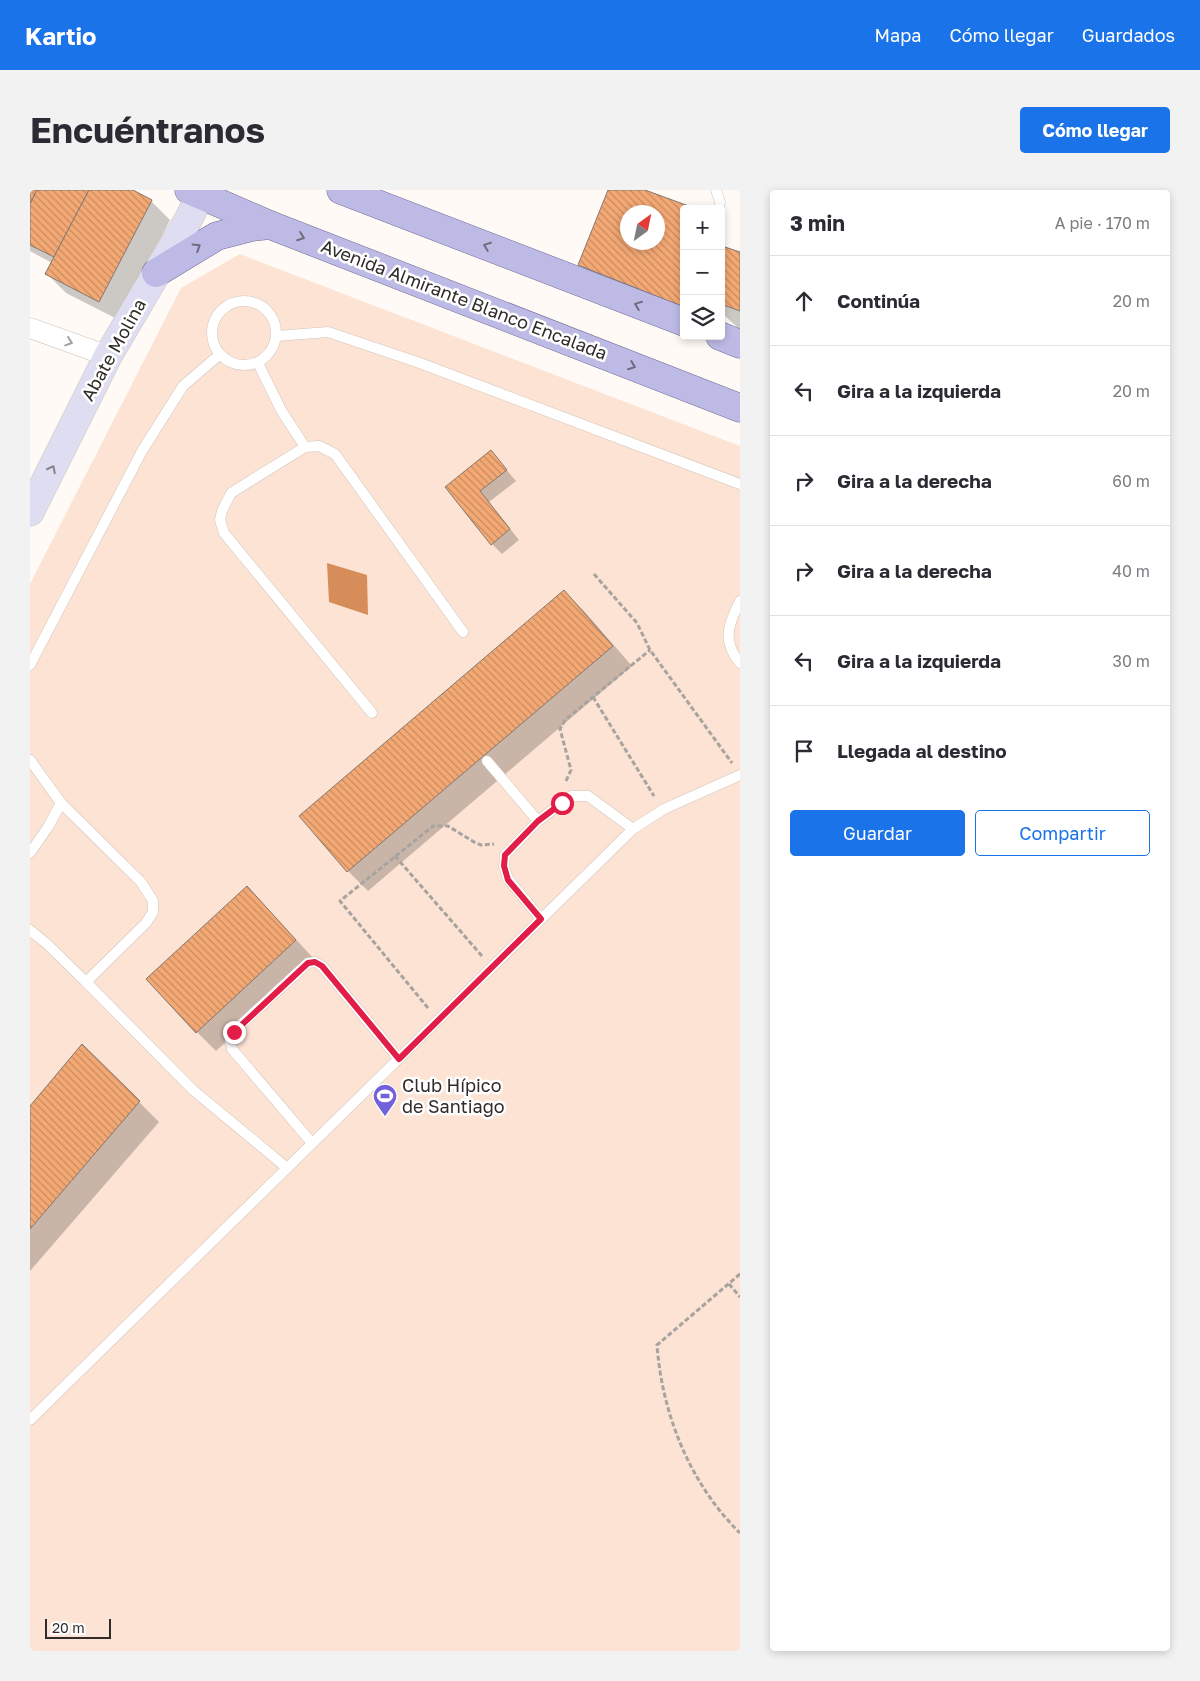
<!DOCTYPE html>
<html lang="es">
<head>
<meta charset="utf-8">
<style>
	body { margin:0; font-family:"Golos Text",sans-serif; background:#f2f2f3; color:#2b2b33 }
	.controls { position:absolute; right:15px; top:15px; display:grid; overflow:hidden; border-radius:5px; box-shadow:0 2px 8px #0003 }
	.controls button { width:45px; height:45px; display:grid; place-items:center; padding:0; border:0; border-bottom:1px solid #e1e1e2; background:#fff; color:#2b2b33; font:25px sans-serif }
	.compass { position:absolute; left:590px; top:15px; width:45px; height:45px; border-radius:50%; background:#fff; box-shadow:0 2px 8px #0003; rotate:33deg }
	.scale { position:absolute; left:15px; bottom:12px; width:66px; box-sizing:border-box; padding-left:5px; border:2px solid #302b28; border-top:0; font-size:14px; line-height:18px; white-space:nowrap; color:#302b28; -webkit-text-stroke:4px #fff; paint-order:stroke }
	.stop { position:absolute; width:15px; height:15px; margin:-11px; border:4px solid #e11d48; border-radius:50%; background:#fff }
	.stop.end { background:#e11d48; border-color:#fff; box-shadow:0 1px 5px #0008 }
	.list { margin:0; padding:0; list-style:none }
	h2 { display:flex; justify-content:space-between; align-items:center; height:65px; margin:0; padding:0 20px; font-size:21px }
	h2 small { font-size:16px; font-weight:400; color:#7c7c81 }
	.list li { display:grid; grid-template-columns:32px 1fr auto; gap:15px; align-items:center; box-sizing:border-box; height:90px; padding:0 20px; border-top:1px solid #e1e1e2 }
	.list b { display:block; font-size:19px; white-space:nowrap }
	.list em { font-size:16px; font-style:normal; color:#7c7c81 }
	.actions { display:flex; gap:10px; padding:15px 20px }
	.actions a { flex:1; padding:11px 0; border:1px solid #1a73e8; border-radius:5px; text-align:center; font-size:18px; color:#1a73e8 }
	.actions .main { background:#1a73e8; color:#fff }
	.icon { flex:none; width:28px; height:28px; fill:none; stroke:currentColor; stroke-width:2; stroke-linecap:round; stroke-linejoin:round }
	.map { position:relative; flex:none; width:710px; height:1461px; overflow:hidden; border-radius:5px }
	header { display:flex; align-items:center; gap:30px; box-sizing:border-box; height:70px; padding:0 25px; background:#1a73e8; color:#fff }
	header strong { font-size:24px }
	nav { display:flex; gap:28px; margin-inline-start:auto; font-size:18px }
	.intro { display:flex; align-items:center; justify-content:space-between; box-sizing:border-box; height:120px; padding:0 30px }
	h1 { margin:0; font-size:35px }
	.button { padding:12px 22px; border-radius:5px; background:#1a73e8; color:#fff; font-size:18px; font-weight:700 }
	main { display:flex; gap:30px; padding:0 30px }
	aside { flex:1; background:#fff; border-radius:5px; box-shadow:0 2px 8px #0003 }
	.map>svg:first-child { display:block }
</style>
</head>
<body>
<header>
<strong>Kartio</strong>
<nav><a>Mapa</a><a>Cómo llegar</a><a>Guardados</a></nav>
</header>
<div class="intro"><h1>Encuéntranos</h1><a class="button">Cómo llegar</a></div>
<main>
<div class="map">
<svg width="710" height="1461" viewBox="0 0 710 1461">
	<defs>
		<pattern id="building-back-hatch" width="6" height="6" patternUnits="userSpaceOnUse" patternTransform="scale(1.25)"><rect width="6" height="6" fill="#f4a974"/><path d="M-1 5l2 2M0 0l6 6M5-1l2 2" fill="none" stroke="#c68a5f"/></pattern>
	</defs>
	<rect width="100%" height="100%" fill="#fffaf6"/>
	<path fill="#fce3d3" d="M 210,64 L 710,256 L 710,1461 L 0,1461 L 0,394 L 151,98 Z"/>
	<path fill="#d68d59" d="M 297,373 L 337,385 L 338,425 L 299,412 Z"/>
	<g fill="#0003" fill-rule="evenodd">
		<path d="M 0,0 L 101,0 L 121,11 L 140,30 L 89,130 L 36,103 L 16,83 L 22,73 L 0,61 Z"/>
		<path d="M 579,0 L 611,0 L 654,19 L 654,128 L 569,94 L 550,74 ZM 598,22 L 628,22 L 628,52 L 598,52 Z"/>
		<path d="M 710,63 L 710,140 L 691,122 L 691,71 Z"/>
		<path d="M 461,262 L 486,291 L 459,312 L 489,350 L 472,364 L 462,354 L 417,297 Z"/>
		<path d="M 534,401 L 554,421 L 602,476 L 338,701 L 318,681 L 271,626 Z"/>
		<path d="M 236,717 L 285,770 L 186,861 L 167,842 Z"/>
		<path d="M 53,856 L 129,932 L 0,1081 L 0,918 Z"/>
	</g>
	<g fill="url(#building-back-hatch)" stroke="#837871" fill-rule="evenodd">
		<path d="M 0,0 L 7,0 L 0,14 Z"/>
		<path d="M 7,0 L 59,0 L 24,67 L 0,55 L 0,14 Z"/>
		<path d="M 59,0 L 103,0 L 122,10 L 69,112 L 15,84 Z"/>
		<path d="M 578,0 L 615,0 L 667,19 L 654,19 L 654,80 L 650,90 L 654,91 L 654,117 L 548,75 ZM 598,22 L 628,22 L 628,52 L 598,52 Z"/>
		<path d="M 695,57 L 710,62 L 710,121 L 691,114 L 691,67 Z"/>
		<path d="M 461,260 L 477,280 L 450,301 L 480,339 L 461,355 L 415,297 Z"/>
		<path d="M 534,400 L 583,456 L 317,682 L 269,626 Z"/>
		<path d="M 217,696 L 266,750 L 166,843 L 116,789 Z"/>
		<path d="M 52,854 L 110,911 L 0,1039 L 0,916 Z"/>
	</g>
	<g fill="none" stroke-linecap="round" stroke-linejoin="round">
		<defs>
			<g id="lane">
				<path d="M 686,0 L 690,12 L 689,19"/>
				<circle cx="214" cy="143" r="32"/>
				<path d="M 247,146 L 298,142 L 387,172 L 710,294"/>
				<path d="M 228,173 L 251,220 L 275,257"/>
				<path d="M 710,411 C 699,433 691,451 710,473"/>
				<path d="M 0,475 L 112,261 L 153,196 L 189,165"/>
				<path d="M 342,523 L 194,343 L 190,330 L 192,321 L 201,303 L 275,257 L 289,256 L 305,264 L 433,442"/>
				<path d="M 0,570 L 31,613"/>
				<path d="M 457,571 L 508,631"/>
				<path d="M 0,663 L 18,637 L 31,613 L 111,692 L 123,711 L 123,722 L 116,733 L 56,792 L 17,754 L 0,740"/>
				<path d="M 511,729 L 478,689 L 474,676 L 475,665 L 508,631 L 541,606 L 558,606 L 603,639"/>
				<path d="M 56,792 L 163,900 L 257,978"/>
				<path d="M 282,953 L 202,859 L 200,850 L 203,842 L 278,773 L 285,772 L 292,776 L 369,869"/>
				<path d="M 0,1230 L 603,639 L 634,619 L 710,585"/>
			</g>
			<path id="street" d="M 0,138 L 78,166"/>
			<path id="secondary" d="M 0,322 L 78,166 L 158,30 L 173,0"/>
			<g id="primary">
				<path d="M 159,0 L 240,35 L 710,218"/>
				<path d="M 311,0 L 654,132"/>
				<path d="M 126,83 L 187,46 L 222,37 L 240,35"/>
				<path d="M 690,146 L 710,154"/>
			</g>
		</defs>
		<use href="#lane" stroke="#d1c5bd" stroke-width="11"/>
		<use href="#street" stroke="#d1c5bd" stroke-width="21"/>
		<use href="#secondary" stroke="#d1c5bd" stroke-width="29"/>
		<use href="#primary" stroke="#6f6b97" stroke-width="29"/>
		<g stroke="#a8a39f" stroke-width="3" stroke-dasharray="5 2.5" stroke-linecap="butt">
			<path d="M 564,384 L 607,433 L 620,460 L 702,573"/>
			<path d="M 563,507 L 624,606"/>
			<path d="M 536,591 L 541,580 L 530,539 L 535,530 L 620,460"/>
			<path d="M 365,666 L 452,766"/>
			<path d="M 398,818 L 310,711 L 403,636 L 418,636 L 444,652 L 451,655 L 464,654"/>
			<path d="M 710,1084 L 627,1155 C 632,1224 660,1294 710,1343"/>
			<path d="M 699,1094 L 710,1107"/>
		</g>
		<use href="#lane" stroke="#fff" stroke-width="10"/>
		<use href="#street" stroke="#fff" stroke-width="20"/>
		<use href="#secondary" stroke="#deddf2" stroke-width="28"/>
		<use href="#primary" stroke="#bdbbe5" stroke-width="28"/>
	</g>
	<defs><path id="oneway-chevron" d="M-2-3.5L2.5 0L-2 3.5" fill="none" stroke-width="1.6" stroke-linecap="round" stroke-linejoin="round" transform="scale(1.25)"/></defs>
	<g stroke="#6f6c7d">
		<use href="#oneway-chevron" transform="translate(271 47) rotate(21)"/>
		<use href="#oneway-chevron" transform="translate(457 56) rotate(-159)"/>
		<use href="#oneway-chevron" transform="translate(167 57) rotate(-32)"/>
		<use href="#oneway-chevron" transform="translate(608 115) rotate(-159)"/>
		<use href="#oneway-chevron" transform="translate(602 176) rotate(21)"/>
	</g>
	<use stroke="#a2a09e" href="#oneway-chevron" transform="translate(39 152) rotate(19)"/>
	<use stroke="#87848d" href="#oneway-chevron" transform="translate(22 279) rotate(-63)"/>
	<g fill="none" stroke-linecap="round" stroke-linejoin="round">
		<path stroke="#e11d48" stroke-width="6" d="M 204,842 L 278,773 L 285,772 L 292,776 L 369,869 L 511,729 L 478,690 L 474,676 L 475,665 L 508,631 L 532,613"/>
	</g>
	<defs>
		<symbol id="stadium-pin" viewBox="-11 -11 22 30"><path d="M0 17L-7.5 6A9.5 9.5 0 1 1 7.5 6Z" fill="#7361dc" stroke="#fff"/><path d="M0-5a6.5 5 0 1 0 0 10a6.5 5 0 1 0 0-10ZM-3.5-1.8h7v3.6h-7Z" fill="#fff"/></symbol>
	</defs>
	<g fill-rule="evenodd">
		<use href="#stadium-pin" x="341" y="892" width="28" height="38"/>
	</g>
	<g text-anchor="middle" stroke-width="5" stroke-linejoin="round" paint-order="stroke">
		<g font-size="18" fill="#302b28" stroke="#fff">
			<text transform="translate(434 110) rotate(21)" y="6">Avenida Almirante Blanco Encalada</text>
			<text transform="translate(84 160) rotate(-61)" y="6">Abate Molina</text>
		</g>
		<g font-size="18" fill="#302b28" stroke="#fff" text-anchor="start">
			<text x="372" y="902">Club Hípico<tspan x="372" dy="21">de Santiago</tspan></text>
		</g>
	</g>
</svg>
<div class="controls">
<button>+</button>
<button>−</button>
<button><svg class="icon" aria-label="layers" viewBox="0 0 24 24"><path d="M12 4l9 5-9 5-9-5zM3 14l9 5 9-5"/></svg></button>
</div>
<svg class="compass" viewBox="-18 -18 36 36"><path d="M0-13l5 13h-10z" fill="#e53935"/><path d="M0 13l5-13h-10z" fill="#7c7c81"/></svg>
<div class="scale">20 m</div>
<div class="stop" style="left:532px;top:613px"></div>
<div class="stop end" style="left:204px;top:842px"></div>
</div>
<aside>
<h2>3 min<small>A pie · 170 m</small></h2>
<ul class="list">
<li><svg class="icon" aria-label="ahead" viewBox="0 0 24 24"><path d="M12 20V5M6 11l6-6 6 6"/></svg><div><b>Continúa</b></div><em>20 m</em></li>
<li><svg class="icon" aria-label="left" viewBox="0 0 24 24"><path d="M17 20v-9H6M10 6l-5 5 5 5"/></svg><div><b>Gira a la izquierda</b></div><em>20 m</em></li>
<li><svg class="icon" aria-label="right" viewBox="0 0 24 24"><path d="M7 20v-9h11M14 6l5 5-5 5"/></svg><div><b>Gira a la derecha</b></div><em>60 m</em></li>
<li><svg class="icon" aria-label="right" viewBox="0 0 24 24"><path d="M7 20v-9h11M14 6l5 5-5 5"/></svg><div><b>Gira a la derecha</b></div><em>40 m</em></li>
<li><svg class="icon" aria-label="left" viewBox="0 0 24 24"><path d="M17 20v-9H6M10 6l-5 5 5 5"/></svg><div><b>Gira a la izquierda</b></div><em>30 m</em></li>
<li><svg class="icon" aria-label="arrive" viewBox="0 0 24 24"><path d="M6 21V4h12l-3 4 3 4H6"/></svg><div><b>Llegada al destino</b></div></li>
</ul>
<div class="actions"><a class="main">Guardar</a><a>Compartir</a></div>
</aside>
</main>
</body>
</html>
